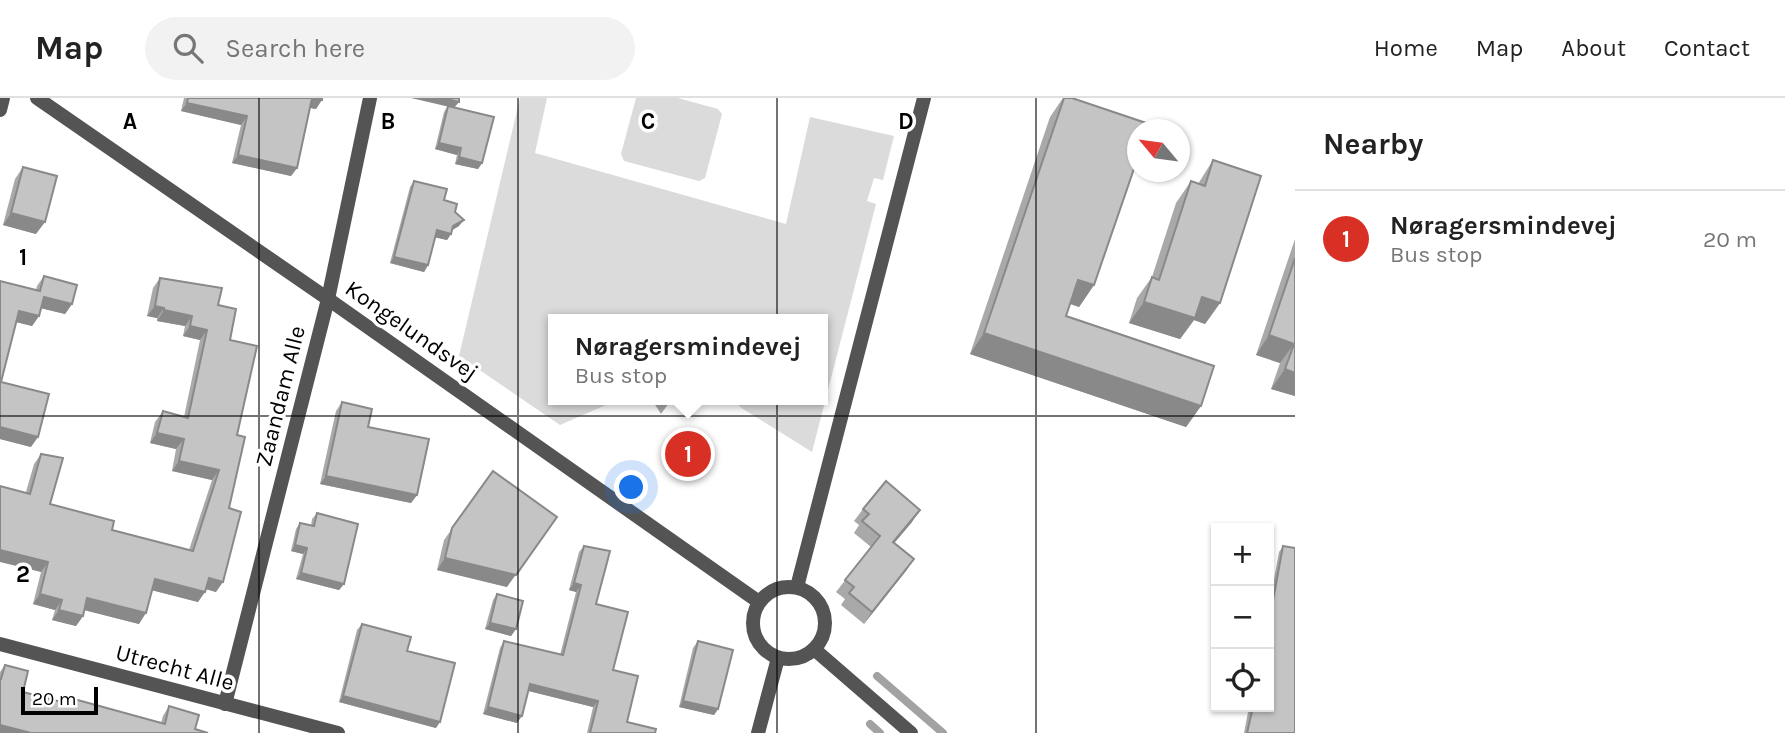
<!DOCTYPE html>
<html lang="en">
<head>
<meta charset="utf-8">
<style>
	body { margin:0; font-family:Karla,sans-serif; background:#f2f2f2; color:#222 }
	.controls { position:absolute; right:21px; bottom:21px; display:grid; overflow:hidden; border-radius:0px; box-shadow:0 2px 5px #0004 }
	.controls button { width:63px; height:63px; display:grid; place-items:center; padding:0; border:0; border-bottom:2px solid #e0e0e0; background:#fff; color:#222; font:35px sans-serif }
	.compass { position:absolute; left:1127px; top:21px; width:63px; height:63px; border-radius:50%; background:#fff; box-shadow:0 2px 5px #0004; rotate:299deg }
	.scale { position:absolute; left:21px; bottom:18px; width:77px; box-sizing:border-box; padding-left:7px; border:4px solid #000; border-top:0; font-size:19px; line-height:24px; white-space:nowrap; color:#000; -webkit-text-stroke:5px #fff; paint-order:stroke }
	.you { position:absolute; left:632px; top:390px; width:24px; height:24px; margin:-18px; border:5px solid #fff; border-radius:50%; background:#1a73e8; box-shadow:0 0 0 10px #1a73e833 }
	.badge { display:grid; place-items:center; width:46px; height:46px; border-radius:50%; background:#d93025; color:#fff; font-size:23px; font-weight:700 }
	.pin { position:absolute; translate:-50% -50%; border:4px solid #fff; box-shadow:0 2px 7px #0006 }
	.popup { position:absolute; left:548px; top:216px; width:280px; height:91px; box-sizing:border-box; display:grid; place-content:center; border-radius:0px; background:#fff; filter:drop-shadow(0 2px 5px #0005); font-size:23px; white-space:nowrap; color:#767676 }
	.popup b { font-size:26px; color:#222 }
	.popup::after { content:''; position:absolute; left:50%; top:100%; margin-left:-14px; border:14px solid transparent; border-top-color:#fff }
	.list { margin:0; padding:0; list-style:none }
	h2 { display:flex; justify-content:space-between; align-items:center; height:91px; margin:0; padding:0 28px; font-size:30px }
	h2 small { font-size:23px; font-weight:400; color:#767676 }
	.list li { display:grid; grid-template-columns:46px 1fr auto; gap:21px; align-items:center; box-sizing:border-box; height:98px; padding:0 28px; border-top:2px solid #e0e0e0 }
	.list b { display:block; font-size:26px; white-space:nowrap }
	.list p { margin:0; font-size:23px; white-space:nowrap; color:#767676 }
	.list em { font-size:23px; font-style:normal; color:#767676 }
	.icon { flex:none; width:38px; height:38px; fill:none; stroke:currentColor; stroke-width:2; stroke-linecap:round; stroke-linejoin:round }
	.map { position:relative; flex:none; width:1295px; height:635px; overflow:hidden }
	header { display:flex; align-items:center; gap:42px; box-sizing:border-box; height:98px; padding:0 35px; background:#fff; border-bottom:2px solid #e0e0e0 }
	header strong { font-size:33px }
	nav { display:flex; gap:38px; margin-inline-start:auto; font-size:24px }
	.search { width:490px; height:63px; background:#f2f2f2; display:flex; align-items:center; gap:18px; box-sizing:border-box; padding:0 24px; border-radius:38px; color:#767676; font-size:26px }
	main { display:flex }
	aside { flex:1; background:#fff }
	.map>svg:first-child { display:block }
</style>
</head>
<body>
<header>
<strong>Map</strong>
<div class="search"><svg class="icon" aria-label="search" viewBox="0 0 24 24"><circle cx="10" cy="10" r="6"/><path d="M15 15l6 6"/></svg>Search here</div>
<nav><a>Home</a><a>Map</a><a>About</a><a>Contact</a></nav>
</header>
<main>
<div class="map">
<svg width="1295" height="635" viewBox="0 0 1295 635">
	<rect width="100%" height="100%" fill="#fff"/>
	<g fill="#dbdbdb">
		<path d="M 520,0 L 547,0 L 535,55 L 786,126 L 810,19 L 894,38 L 883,82 L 874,80 L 867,103 L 876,106 L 812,354 L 743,311 L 732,302 L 823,302 L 823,221 L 553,221 L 553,302 L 606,302 L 606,307 L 560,327 L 459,258 Z"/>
		<path d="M 636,0 L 678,0 L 718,11 L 722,16 L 705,80 L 699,83 L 624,63 L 621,56 Z"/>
	</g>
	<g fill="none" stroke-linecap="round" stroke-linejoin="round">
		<g stroke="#a2a2a2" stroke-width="8">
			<path d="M 877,578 L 943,635"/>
			<path d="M 870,626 L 880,635"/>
		</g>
		<g stroke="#545454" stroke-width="14">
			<path d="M 0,12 L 3,0"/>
			<path d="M 0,546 L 338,635"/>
			<path d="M 225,606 L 328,201 L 370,0"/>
		</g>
		<g stroke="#545454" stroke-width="14">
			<path d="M 37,0 L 328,201 L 759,504"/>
			<circle cx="789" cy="525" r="36"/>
			<path d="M 797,489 L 924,0"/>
			<path d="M 814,551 L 911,635"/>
			<path d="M 758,635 L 778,560"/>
		</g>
	</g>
	<g fill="#a9a9a9">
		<path d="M 184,0 L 322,0 L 316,11 L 310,10 L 297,70 L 291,78 L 232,65 L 241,27 L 181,13 Z"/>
		<path d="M 1063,0 L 1072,0 L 1094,187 L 1079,209 L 1070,206 L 1066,218 L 1201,308 L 1186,329 L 970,256 L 1050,19 Z"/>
		<path d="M 448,8 L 455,9 L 482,65 L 478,71 L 455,66 L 457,57 L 435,51 L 444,14 Z"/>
		<path d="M 1213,62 L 1220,205 L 1205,226 L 1194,222 L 1180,241 L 1129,225 L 1137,200 L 1152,179 L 1176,105 L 1191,83 L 1198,86 Z"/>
		<path d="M 23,69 L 36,136 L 3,127 L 15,81 Z"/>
		<path d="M 414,83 L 444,102 L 455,114 L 459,128 L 452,132 L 451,136 L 447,142 L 435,139 L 428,167 L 424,174 L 390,165 L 410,89 Z"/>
		<path d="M 1295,141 L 1295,298 L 1271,291 L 1280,265 L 1256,257 Z"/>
		<path d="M 44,178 L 72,206 L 65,216 L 41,210 L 39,218 L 32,228 L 16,224 L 1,284 L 31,349 L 0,341 L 0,183 L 36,192 L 37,188 Z"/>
		<path d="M 160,180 L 218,207 L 230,242 L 237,337 L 229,410 L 216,494 L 206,491 L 198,504 L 152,492 L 139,526 L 84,512 L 83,518 L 76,528 L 52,522 L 55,512 L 33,506 L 41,474 L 26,394 L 34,366 L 41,356 L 50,406 L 112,432 L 189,452 L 212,382 L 172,373 L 176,351 L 150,345 L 155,324 L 163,313 L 184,319 L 200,242 L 183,238 L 185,228 L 157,223 L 157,220 L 147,218 L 153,190 Z"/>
		<path d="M 652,302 L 671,302 L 661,316 Z"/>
		<path d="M 342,304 L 417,397 L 411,405 L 320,386 L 336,313 Z"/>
		<path d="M 493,373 L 507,489 L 437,472 L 444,442 Z"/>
		<path d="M 863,411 L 912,424 L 894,445 L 914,461 L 864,526 L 841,507 L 845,501 L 836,494 L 871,449 L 854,435 L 859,427 L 854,423 Z"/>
		<path d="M 317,415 L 344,486 L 339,492 L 296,481 L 303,456 L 291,453 L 296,431 L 300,425 L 311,428 L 312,421 Z"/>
		<path d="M 584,448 L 596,506 L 627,624 L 655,635 L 587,635 L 593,609 L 528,593 L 517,625 L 483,616 L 500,550 L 504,543 L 560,557 L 576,494 L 569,492 L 579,454 Z"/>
		<path d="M 1283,448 L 1295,635 L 1244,635 L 1249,609 L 1269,609 L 1269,508 L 1279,454 Z"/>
		<path d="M 497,496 L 516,531 L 511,538 L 485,531 L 493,502 Z"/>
		<path d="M 362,526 L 407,553 L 436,630 L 339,604 L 357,532 Z"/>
		<path d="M 698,543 L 718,611 L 714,617 L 679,609 L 693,550 Z"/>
		<path d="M 5,567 L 23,594 L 71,606 L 74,601 L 161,625 L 163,618 L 169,608 L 195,631 L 0,635 L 0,574 Z"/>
	</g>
	<g fill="#898989">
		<path d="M 312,0 L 322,2 L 316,11 L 306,9 Z"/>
		<path d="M 411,0 L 443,0 L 459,4 L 454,10 Z"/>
		<path d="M 187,5 L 247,18 L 241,27 L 181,13 Z"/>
		<path d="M 439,45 L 461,50 L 457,57 L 435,51 Z"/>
		<path d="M 238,57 L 297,70 L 291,78 L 232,65 Z"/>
		<path d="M 459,59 L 482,65 L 478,71 L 455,66 Z"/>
		<path d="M 11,115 L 45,124 L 36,136 L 3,127 Z"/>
		<path d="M 464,122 L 459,128 L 449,134 L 453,128 Z"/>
		<path d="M 437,132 L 451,136 L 447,142 L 433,139 Z"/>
		<path d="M 394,159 L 428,167 L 424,174 L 390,165 Z"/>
		<path d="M 1078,182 L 1094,187 L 1079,209 L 1063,203 Z"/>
		<path d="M 44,199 L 72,206 L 65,216 L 36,209 Z"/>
		<path d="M 1202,199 L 1220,205 L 1205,226 L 1194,222 L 1180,241 L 1129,225 L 1144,204 Z"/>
		<path d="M 155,208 L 164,210 L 157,220 L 147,218 Z"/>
		<path d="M 164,212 L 192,218 L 185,228 L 157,223 Z"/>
		<path d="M 19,213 L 39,218 L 32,228 L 12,223 Z"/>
		<path d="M 190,228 L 207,232 L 200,242 L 183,238 Z"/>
		<path d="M 984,235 L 1201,308 L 1186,329 L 970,256 Z"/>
		<path d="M 1269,237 L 1294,246 L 1280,265 L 1256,257 Z"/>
		<path d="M 1285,271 L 1295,275 L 1295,298 L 1271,291 Z"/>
		<path d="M 0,329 L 38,339 L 31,349 L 0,341 Z"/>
		<path d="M 157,335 L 184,341 L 176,351 L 150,345 Z"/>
		<path d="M 179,363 L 219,372 L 212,382 L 172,373 Z"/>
		<path d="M 326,378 L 417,397 L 411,405 L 320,386 Z"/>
		<path d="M 920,412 L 912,424 L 885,456 L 893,444 Z"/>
		<path d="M 549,431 L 507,489 L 437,472 L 445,460 Z"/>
		<path d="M 295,447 L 307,450 L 303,456 L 291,453 Z"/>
		<path d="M 0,452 L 48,464 L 41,474 L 0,464 Z"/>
		<path d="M 914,461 L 906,473 L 864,526 L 872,514 Z"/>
		<path d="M 301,475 L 344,486 L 339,492 L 296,481 Z"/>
		<path d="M 209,480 L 223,484 L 216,494 L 202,490 Z"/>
		<path d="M 155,481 L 205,494 L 198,504 L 147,491 Z"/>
		<path d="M 574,485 L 581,487 L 576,494 L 569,492 Z"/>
		<path d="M 40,496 L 62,502 L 55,512 L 33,506 Z"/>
		<path d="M 87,500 L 146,515 L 139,526 L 80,511 Z"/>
		<path d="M 59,512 L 83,518 L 76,528 L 52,522 Z"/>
		<path d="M 490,525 L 516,531 L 511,538 L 485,531 Z"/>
		<path d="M 530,586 L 598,603 L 593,609 L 525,592 Z"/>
		<path d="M 343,598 L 440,624 L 436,630 L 339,604 Z"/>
		<path d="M 683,603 L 718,611 L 714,617 L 679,609 Z"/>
		<path d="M 488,609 L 522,618 L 517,625 L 483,616 Z"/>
		<path d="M 0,627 L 31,635 L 0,635 Z"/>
	</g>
	<g fill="#c4c4c4" stroke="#898989" stroke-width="2">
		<path d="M 188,0 L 322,0 L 322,2 L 312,0 L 297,70 L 238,57 L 247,18 L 187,5 Z"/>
		<path d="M 443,0 L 459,0 L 459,4 Z"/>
		<path d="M 1064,0 L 1072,0 L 1149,26 L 1147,32 L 1138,32 L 1138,59 L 1094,187 L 1078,182 L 1066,218 L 1214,268 L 1201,308 L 984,235 Z"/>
		<path d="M 448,8 L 494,19 L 482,65 L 459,59 L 461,50 L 439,45 Z"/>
		<path d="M 1213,62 L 1261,78 L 1220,205 L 1202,199 L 1195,220 L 1144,204 L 1152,179 L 1159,182 L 1191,83 L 1205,88 Z"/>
		<path d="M 23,69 L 57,78 L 45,124 L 11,115 Z"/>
		<path d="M 414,83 L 447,91 L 444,102 L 457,106 L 455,114 L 464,122 L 453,128 L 451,136 L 437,132 L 428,167 L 394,159 Z"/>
		<path d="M 1295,160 L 1295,275 L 1285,271 L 1294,246 L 1269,237 Z"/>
		<path d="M 44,178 L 77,187 L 72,206 L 44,199 L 39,218 L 19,213 L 1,284 L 49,296 L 38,339 L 0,329 L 0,183 L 40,193 Z"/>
		<path d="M 160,180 L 222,190 L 218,207 L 236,211 L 230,242 L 257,248 L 237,337 L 245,339 L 229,410 L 241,414 L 223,484 L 209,480 L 205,494 L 155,481 L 146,515 L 87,500 L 83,518 L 59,512 L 62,502 L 40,496 L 48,464 L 0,452 L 0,388 L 30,396 L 41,356 L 63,360 L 50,406 L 114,423 L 112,432 L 193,453 L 219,372 L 179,363 L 184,341 L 157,335 L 163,313 L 188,320 L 207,232 L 190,228 L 192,218 L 164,212 L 164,210 L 155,208 Z"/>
		<path d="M 342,304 L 372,311 L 368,329 L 429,341 L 417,397 L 326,378 Z"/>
		<path d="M 493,373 L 557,419 L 516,477 L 445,460 L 452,430 Z"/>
		<path d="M 886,383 L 920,412 L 893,444 L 914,461 L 872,514 L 849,495 L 854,489 L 845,482 L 880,438 L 862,423 L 869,416 L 863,411 Z"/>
		<path d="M 317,415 L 358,426 L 344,486 L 301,475 L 307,450 L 295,447 L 300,425 L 314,428 Z"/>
		<path d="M 584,448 L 610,453 L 596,506 L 628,514 L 613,572 L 638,578 L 627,624 L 656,631 L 655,635 L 590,635 L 598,603 L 530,586 L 522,618 L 488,609 L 504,543 L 563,557 L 581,487 L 574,485 Z"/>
		<path d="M 1283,448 L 1295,450 L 1295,635 L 1247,635 L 1253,609 L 1269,609 L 1269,524 Z"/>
		<path d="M 497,496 L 523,503 L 516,531 L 490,525 Z"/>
		<path d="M 362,526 L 411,539 L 407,553 L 455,565 L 440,624 L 343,598 Z"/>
		<path d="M 698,543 L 733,552 L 718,611 L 683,603 Z"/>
		<path d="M 5,567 L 28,573 L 23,594 L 73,607 L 74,601 L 165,626 L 169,608 L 199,617 L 195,631 L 208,635 L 31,635 L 0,627 L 0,581 L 1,581 Z"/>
	</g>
	<path fill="none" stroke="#000" stroke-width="2" stroke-opacity="0.55" d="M 259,0 L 259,635M 518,0 L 518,635M 777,0 L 777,635M 1036,0 L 1036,635M 0,318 L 1295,318"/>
	<g text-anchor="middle" stroke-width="7" stroke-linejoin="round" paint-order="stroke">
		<g font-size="23" fill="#000" stroke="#fff">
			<text transform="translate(412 232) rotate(35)" y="8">Kongelundsvej</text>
			<text transform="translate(280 298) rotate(-76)" y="8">Zaandam Alle</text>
			<text transform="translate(175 569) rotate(15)" y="8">Utrecht Alle</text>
		</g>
	</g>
	<g font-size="23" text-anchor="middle" font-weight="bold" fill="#000" stroke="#fff" stroke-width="7" stroke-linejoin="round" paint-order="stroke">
		<text x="130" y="31">A</text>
		<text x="388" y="31">B</text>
		<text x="648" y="31">C</text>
		<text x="906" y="31">D</text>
		<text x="23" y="167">1</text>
		<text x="23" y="484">2</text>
	</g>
</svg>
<div class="controls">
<button>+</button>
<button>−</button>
<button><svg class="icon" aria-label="locate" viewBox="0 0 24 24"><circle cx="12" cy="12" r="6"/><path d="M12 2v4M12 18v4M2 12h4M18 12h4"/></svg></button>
</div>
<svg class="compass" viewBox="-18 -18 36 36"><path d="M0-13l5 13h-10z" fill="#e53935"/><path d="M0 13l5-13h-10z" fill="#767676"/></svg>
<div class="scale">20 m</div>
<div class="you"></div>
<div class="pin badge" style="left:688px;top:356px">1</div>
<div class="popup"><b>Nøragersmindevej</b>Bus stop</div>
</div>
<aside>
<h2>Nearby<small></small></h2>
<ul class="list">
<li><span class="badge">1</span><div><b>Nøragersmindevej</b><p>Bus stop</p></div><em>20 m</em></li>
</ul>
</aside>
</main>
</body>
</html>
